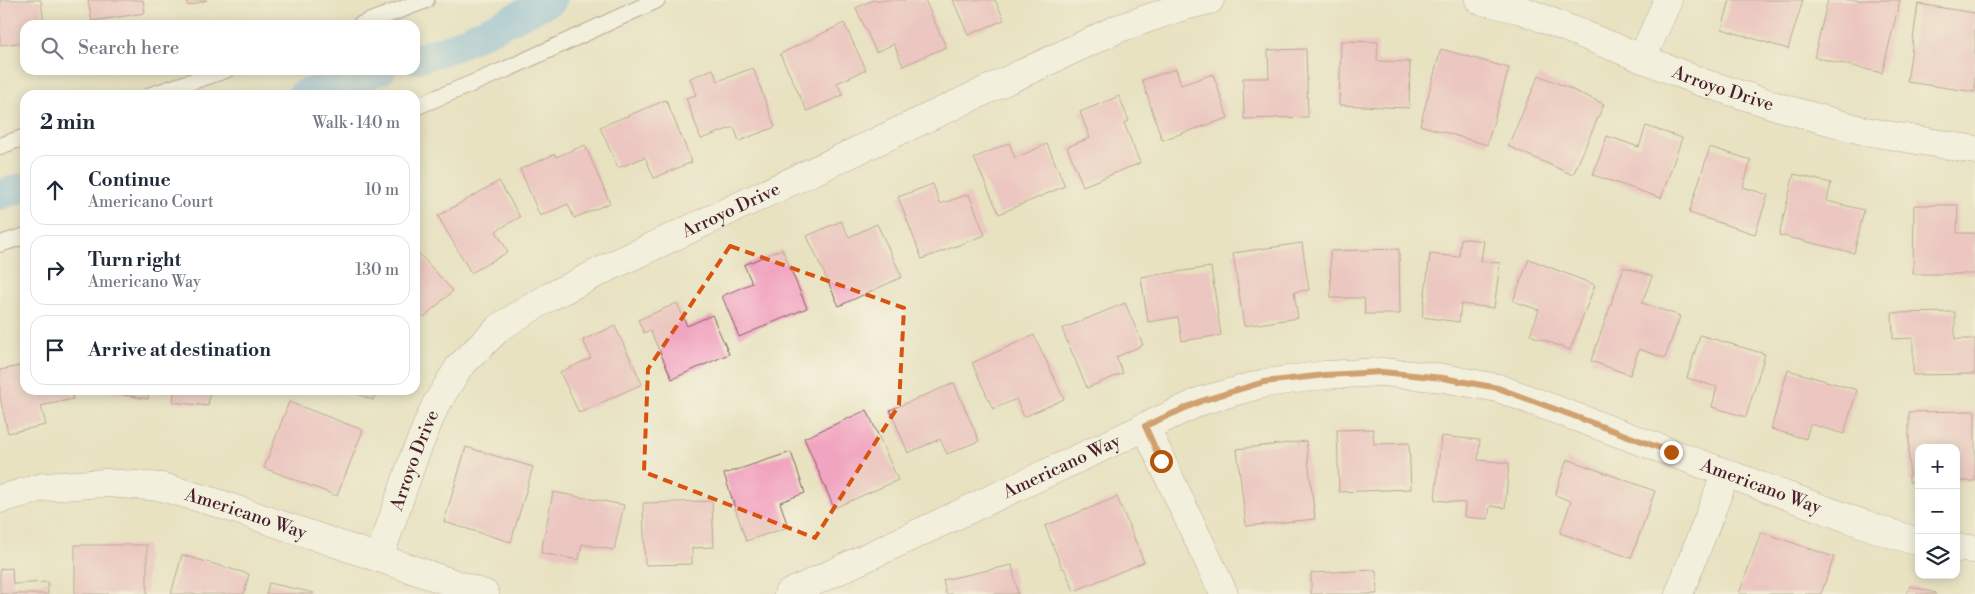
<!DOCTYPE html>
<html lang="en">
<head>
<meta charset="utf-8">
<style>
	body { margin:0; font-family:"Libre Bodoni",serif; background:#f6f6f7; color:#1f2937 }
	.controls { position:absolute; right:15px; bottom:15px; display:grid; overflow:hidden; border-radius:10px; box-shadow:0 2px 12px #0003 }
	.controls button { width:45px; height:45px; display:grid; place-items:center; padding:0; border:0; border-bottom:1px solid #e0e1e3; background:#fff; color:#1f2937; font:25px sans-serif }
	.stop { position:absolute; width:15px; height:15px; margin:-11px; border:4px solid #b45309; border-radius:50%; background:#fff }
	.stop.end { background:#b45309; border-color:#fff; box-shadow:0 1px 5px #0008 }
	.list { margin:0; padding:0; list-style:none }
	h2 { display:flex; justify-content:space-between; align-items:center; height:65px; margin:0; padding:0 20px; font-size:21px }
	h2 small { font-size:16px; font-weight:400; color:#747a83 }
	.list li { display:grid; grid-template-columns:32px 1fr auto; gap:15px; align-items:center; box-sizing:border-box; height:70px; margin:0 10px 10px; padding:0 10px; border:1px solid #e0e1e3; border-radius:15px }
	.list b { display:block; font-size:19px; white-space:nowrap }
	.list p { margin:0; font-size:16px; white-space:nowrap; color:#747a83 }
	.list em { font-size:16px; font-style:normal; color:#747a83 }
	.icon { flex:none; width:28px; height:28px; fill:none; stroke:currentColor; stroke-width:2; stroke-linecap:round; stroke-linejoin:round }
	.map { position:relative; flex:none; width:1975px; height:594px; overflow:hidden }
	.search { position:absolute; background:#fff; box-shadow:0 2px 12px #0003; left:20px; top:20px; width:400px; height:55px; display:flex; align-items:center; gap:12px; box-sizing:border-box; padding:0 18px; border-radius:15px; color:#747a83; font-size:19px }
	.panel { position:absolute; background:#fff; box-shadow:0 2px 12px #0003; left:20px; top:90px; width:400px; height:305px; border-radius:15px }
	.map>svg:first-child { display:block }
</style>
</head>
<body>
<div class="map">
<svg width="1975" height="594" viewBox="0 0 1975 594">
	<rect width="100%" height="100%" fill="#fbf7ec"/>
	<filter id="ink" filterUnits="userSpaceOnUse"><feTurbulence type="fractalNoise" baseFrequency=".02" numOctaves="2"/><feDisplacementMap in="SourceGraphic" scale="10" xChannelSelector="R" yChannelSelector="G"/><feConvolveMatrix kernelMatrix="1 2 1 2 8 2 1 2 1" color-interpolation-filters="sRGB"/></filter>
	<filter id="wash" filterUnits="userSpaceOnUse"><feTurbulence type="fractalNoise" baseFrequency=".0096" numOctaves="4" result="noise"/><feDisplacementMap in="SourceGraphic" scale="20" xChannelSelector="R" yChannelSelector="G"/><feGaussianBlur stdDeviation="1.12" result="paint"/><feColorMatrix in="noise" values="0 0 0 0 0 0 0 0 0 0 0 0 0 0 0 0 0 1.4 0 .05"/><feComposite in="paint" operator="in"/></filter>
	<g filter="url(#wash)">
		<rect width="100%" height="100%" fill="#e8e2c1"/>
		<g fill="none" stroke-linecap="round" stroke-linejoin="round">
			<g stroke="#71b4e6" stroke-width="30">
				<path d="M 415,59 L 451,48 L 552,0"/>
				<path d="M 302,95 L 381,70"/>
				<path d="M 0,195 L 25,187"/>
			</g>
		</g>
		<g id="blocks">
			<g fill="#f1a4c0">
				<path d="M 0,0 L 41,0 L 44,25 L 25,25 L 25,42 L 0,45 Z"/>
				<path d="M 88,0 L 143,0 L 145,13 L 92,21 Z"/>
				<path d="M 186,0 L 207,0 L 188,6 Z"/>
				<path d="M 873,0 L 925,0 L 946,47 L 903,66 L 894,44 L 876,52 L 856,8 Z"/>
				<path d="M 953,0 L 995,0 L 1004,20 L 968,35 Z"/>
				<path d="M 1730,0 L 1803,0 L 1788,49 L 1722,29 Z"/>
				<path d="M 1828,0 L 1900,0 L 1882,73 L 1814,57 Z"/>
				<path d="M 1918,4 L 1975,13 L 1975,92 L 1907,82 Z"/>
				<path d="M 844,23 L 866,70 L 837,83 L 843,95 L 807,111 L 780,54 Z"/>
				<path d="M 1341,41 L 1378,42 L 1377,61 L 1410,62 L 1409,108 L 1339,105 Z"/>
				<path d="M 1306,49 L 1308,117 L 1244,119 L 1243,78 L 1269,78 L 1268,50 Z"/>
				<path d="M 1441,49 L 1509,68 L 1487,145 L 1420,125 Z"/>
				<path d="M 753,68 L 775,127 L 739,141 L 734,127 L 701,139 L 686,98 L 696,95 L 690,78 L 713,69 L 718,81 Z"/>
				<path d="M 1176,69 L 1181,85 L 1213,74 L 1228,118 L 1162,140 L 1142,80 Z"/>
				<path d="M 1539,75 L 1604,104 L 1573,175 L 1508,146 Z"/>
				<path d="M 1119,96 L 1129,121 L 1124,123 L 1140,163 L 1083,186 L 1067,147 L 1090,138 L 1080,112 Z"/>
				<path d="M 666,100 L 692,162 L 654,178 L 645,157 L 618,168 L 600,127 Z"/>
				<path d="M 1646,126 L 1682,138 L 1661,198 L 1593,175 L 1607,136 L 1639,147 Z"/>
				<path d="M 1009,143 L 1015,158 L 1047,144 L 1065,186 L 999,214 L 974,158 Z"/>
				<path d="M 585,145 L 610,203 L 574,218 L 568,204 L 540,216 L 520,169 L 555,154 L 556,157 Z"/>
				<path d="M 1710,147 L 1751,160 L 1743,187 L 1768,195 L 1755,234 L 1689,213 Z"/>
				<path d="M 1794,174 L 1831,183 L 1827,201 L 1864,210 L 1854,253 L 1779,235 Z"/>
				<path d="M 499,181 L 520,217 L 496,231 L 508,252 L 471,273 L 438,216 Z"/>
				<path d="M 933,184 L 940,204 L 969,194 L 985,235 L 922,259 L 898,197 Z"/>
				<path d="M 1914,205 L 1958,205 L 1957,233 L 1975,233 L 1975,274 L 1913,274 Z"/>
				<path d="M 841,221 L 849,237 L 877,224 L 902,277 L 839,306 L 807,236 Z"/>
				<path d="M 1461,238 L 1484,241 L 1481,261 L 1500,263 L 1494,308 L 1461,304 L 1459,322 L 1422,317 L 1430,254 L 1459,257 Z"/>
				<path d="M 1302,243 L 1309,290 L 1294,292 L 1298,318 L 1244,326 L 1233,253 Z"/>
				<path d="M 415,249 L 453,291 L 424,317 L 415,308 Z"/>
				<path d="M 782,249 L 807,308 L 739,337 L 722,296 L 752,283 L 744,265 Z"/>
				<path d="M 1399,249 L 1400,314 L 1365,314 L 1364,298 L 1331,298 L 1330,251 Z"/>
				<path d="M 1529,259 L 1595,285 L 1570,350 L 1530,335 L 1539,310 L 1513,301 Z"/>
				<path d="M 1211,267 L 1221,335 L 1182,341 L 1178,317 L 1148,322 L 1141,277 Z"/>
				<path d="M 1624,267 L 1652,276 L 1642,303 L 1680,316 L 1665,358 L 1639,349 L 1630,375 L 1591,361 Z"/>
				<path d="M 677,303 L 687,326 L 712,315 L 729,354 L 672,379 L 650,330 L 644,333 L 638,320 Z"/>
				<path d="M 1125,303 L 1143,345 L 1116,357 L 1123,373 L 1087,388 L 1062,329 Z"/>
				<path d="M 1955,312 L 1955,339 L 1975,339 L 1975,374 L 1913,375 L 1913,338 L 1893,339 L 1892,313 Z"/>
				<path d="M 615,326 L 642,384 L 579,413 L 560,372 L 591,358 L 583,340 Z"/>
				<path d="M 1034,335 L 1064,399 L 1024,417 L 1016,399 L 993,409 L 972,363 Z"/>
				<path d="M 1700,335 L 1765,354 L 1746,417 L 1712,407 L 1717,387 L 1687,378 Z"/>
				<path d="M 25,365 L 25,390 L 71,390 L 73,399 L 41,406 L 46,425 L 8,433 L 0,397 L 0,370 Z"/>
				<path d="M 1788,370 L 1857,390 L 1844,434 L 1810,424 L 1806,439 L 1771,429 Z"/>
				<path d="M 954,383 L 979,441 L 947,454 L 940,439 L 908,453 L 890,410 Z"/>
				<path d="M 112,390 L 149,390 L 148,399 L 112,393 Z"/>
				<path d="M 174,390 L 210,390 L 208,406 L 173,402 Z"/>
				<path d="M 347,390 L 377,390 L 373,400 Z"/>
				<path d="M 289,402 L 363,430 L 337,496 L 264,468 Z"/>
				<path d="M 867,410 L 898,480 L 834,508 L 804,438 Z"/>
				<path d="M 1975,411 L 1975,481 L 1956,481 L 1956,448 L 1919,448 L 1919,482 L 1909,482 L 1909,412 Z"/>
				<path d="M 1373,429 L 1374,444 L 1409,443 L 1411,489 L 1339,492 L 1337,430 Z"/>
				<path d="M 1441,436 L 1480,440 L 1478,460 L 1509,463 L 1505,508 L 1490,506 L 1488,519 L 1464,517 L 1465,503 L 1435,500 Z"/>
				<path d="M 1306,441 L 1315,519 L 1246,526 L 1237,449 Z"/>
				<path d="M 466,447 L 533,467 L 511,542 L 444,522 Z"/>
				<path d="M 791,452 L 805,493 L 780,502 L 788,527 L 746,541 L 724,474 Z"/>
				<path d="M 1567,459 L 1655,491 L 1631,558 L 1560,533 L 1571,501 L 1555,495 Z"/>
				<path d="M 553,492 L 624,505 L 614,550 L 582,544 L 579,560 L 541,553 Z"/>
				<path d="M 1117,497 L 1144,562 L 1074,591 L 1064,568 L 1062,568 L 1045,526 Z"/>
				<path d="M 712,501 L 714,547 L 692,548 L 692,564 L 645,565 L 643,503 Z"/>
				<path d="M 1761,532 L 1834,557 L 1821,594 L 1739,594 Z"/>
				<rect x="75" y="545" width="72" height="49"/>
				<path d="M 182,555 L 249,574 L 244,594 L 171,594 Z"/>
				<path d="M 1012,565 L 1018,594 L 946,594 L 943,580 Z"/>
				<path d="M 12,568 L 13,584 L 48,582 L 48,594 L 0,594 L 0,569 Z"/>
				<path d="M 1376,570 L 1377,594 L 1311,594 L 1311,573 Z"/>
				<path d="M 269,583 L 314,593 L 313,594 L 266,594 Z"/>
				<path d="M 1910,586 L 1936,593 L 1936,594 L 1907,594 Z"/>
			</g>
		</g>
	</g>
	<g filter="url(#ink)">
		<use href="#blocks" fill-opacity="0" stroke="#816360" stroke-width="1"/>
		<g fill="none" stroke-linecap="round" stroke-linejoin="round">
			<defs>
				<g id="lane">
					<path d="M 360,25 L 426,0"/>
					<path d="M 151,95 L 226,70"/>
					<path d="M 415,107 L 507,69 L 657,0"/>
					<path d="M 0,146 L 25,137"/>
					<path d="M 0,244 L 25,236"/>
				</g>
				<g id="street">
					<path id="s1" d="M 1479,0 L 1522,10 L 1701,82 L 1789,110 L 1865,131 L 1975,150"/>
					<path d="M 1642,59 L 1668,0"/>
					<path d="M 1145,426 L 1224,594"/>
					<path id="s2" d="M 0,499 L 43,487 L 106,483 L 162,487 L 217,503 L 485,594"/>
					<path d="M 1956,548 L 1975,549"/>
					<path id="s3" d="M 379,558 L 414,457 L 435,406 L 459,367 L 500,327 L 549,297 L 611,266 L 1117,29 L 1181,7 L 1210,0"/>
					<path id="s4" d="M 788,594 L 1201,401 L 1265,383 L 1325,375 L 1382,372 L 1443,378 L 1498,388 L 1785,495 L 1883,531 L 1919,542"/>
					<path d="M 1679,594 L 1726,473"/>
				</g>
			</defs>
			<use href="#lane" stroke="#816360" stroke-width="18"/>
			<use href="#street" stroke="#816360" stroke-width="29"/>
			<use href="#lane" stroke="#fff" stroke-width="16"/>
			<use href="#street" stroke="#fff" stroke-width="28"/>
		</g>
	</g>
	<g fill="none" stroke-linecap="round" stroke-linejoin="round" filter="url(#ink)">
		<path stroke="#b45309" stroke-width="6" d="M 1161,461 L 1145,426 L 1201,401 L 1264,382 L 1325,375 L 1382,372 L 1443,378 L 1498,388 L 1671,452"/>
	</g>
	<path d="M0 0H1975V594H0ZM 730,246 L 904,308 L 899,405 L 815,538 L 644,472 L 648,369 Z" fill="#e8e2c1" fill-opacity=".55" fill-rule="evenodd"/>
	<path fill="none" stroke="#d8530f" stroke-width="4" stroke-dasharray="10 6" stroke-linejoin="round" d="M 730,246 L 904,308 L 899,405 L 815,538 L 644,472 L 648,369 Z"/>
	<g text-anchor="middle" stroke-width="4.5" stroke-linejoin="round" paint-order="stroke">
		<g font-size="18" fill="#4a1f2b" stroke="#fbf7ec">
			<text dy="6" stroke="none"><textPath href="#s1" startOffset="260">Arroyo Drive</textPath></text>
			<text dy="6" stroke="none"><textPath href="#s3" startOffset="524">Arroyo Drive</textPath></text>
			<text dy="6" stroke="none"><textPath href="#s3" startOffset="104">Arroyo Drive</textPath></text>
			<text dy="6" stroke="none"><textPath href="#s4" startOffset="302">Americano Way</textPath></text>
			<text dy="6" stroke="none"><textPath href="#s4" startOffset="1038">Americano Way</textPath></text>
			<text dy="6" stroke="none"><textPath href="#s2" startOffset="252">Americano Way</textPath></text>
		</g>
	</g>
</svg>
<div class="controls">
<button>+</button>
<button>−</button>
<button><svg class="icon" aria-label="layers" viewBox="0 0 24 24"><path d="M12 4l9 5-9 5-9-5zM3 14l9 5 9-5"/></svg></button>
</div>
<div class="stop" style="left:1161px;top:461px"></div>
<div class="stop end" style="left:1671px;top:452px"></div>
<div class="search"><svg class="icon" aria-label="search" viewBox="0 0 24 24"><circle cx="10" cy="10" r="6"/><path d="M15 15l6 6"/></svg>Search here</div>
<section class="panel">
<h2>2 min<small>Walk · 140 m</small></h2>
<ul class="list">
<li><svg class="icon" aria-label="ahead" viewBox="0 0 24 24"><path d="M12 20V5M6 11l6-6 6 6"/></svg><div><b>Continue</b><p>Americano Court</p></div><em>10 m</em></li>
<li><svg class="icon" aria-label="right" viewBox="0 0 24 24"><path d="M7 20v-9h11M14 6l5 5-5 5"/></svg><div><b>Turn right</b><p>Americano Way</p></div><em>130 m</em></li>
<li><svg class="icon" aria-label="arrive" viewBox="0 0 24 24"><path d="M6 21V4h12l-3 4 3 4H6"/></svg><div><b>Arrive at destination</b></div></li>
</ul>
</section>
</div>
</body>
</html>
